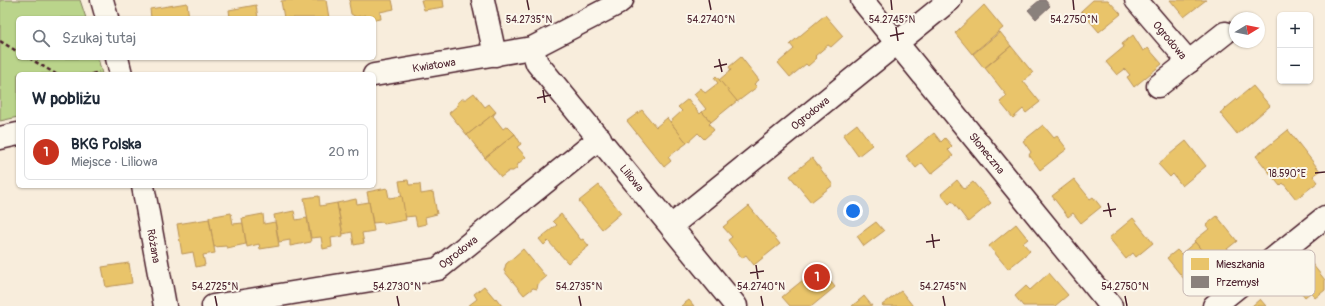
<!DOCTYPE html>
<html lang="pl">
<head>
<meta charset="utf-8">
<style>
	body { margin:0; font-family:Pangolin,sans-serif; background:#f6f6f7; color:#1f2937 }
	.controls { position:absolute; right:12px; top:12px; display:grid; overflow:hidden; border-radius:6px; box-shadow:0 1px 3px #0004 }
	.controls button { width:36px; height:36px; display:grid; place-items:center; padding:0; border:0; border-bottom:1px solid #e0e1e3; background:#fff; color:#1f2937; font:20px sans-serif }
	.compass { position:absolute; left:1229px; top:12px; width:36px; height:36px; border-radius:50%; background:#fff; box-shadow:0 1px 3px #0004; rotate:80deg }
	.you { position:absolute; left:853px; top:211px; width:14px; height:14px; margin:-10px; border:3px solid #fff; border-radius:50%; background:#1a73e8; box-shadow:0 0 0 6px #1a73e833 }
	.badge { display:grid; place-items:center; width:26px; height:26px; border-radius:50%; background:#c8321e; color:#fff; font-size:13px; font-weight:700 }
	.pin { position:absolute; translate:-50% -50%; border:2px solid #fff; box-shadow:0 1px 4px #0006 }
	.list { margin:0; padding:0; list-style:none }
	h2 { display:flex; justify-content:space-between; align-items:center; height:52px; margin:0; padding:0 16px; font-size:17px }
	h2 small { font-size:13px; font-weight:400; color:#747a83 }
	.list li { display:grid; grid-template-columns:26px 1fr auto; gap:12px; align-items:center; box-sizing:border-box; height:56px; margin:0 8px 8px; padding:0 8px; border:1px solid #e0e1e3; border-radius:6px }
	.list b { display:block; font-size:15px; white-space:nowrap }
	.list p { margin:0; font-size:13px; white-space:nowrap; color:#747a83 }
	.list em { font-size:13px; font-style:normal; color:#747a83 }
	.icon { flex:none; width:22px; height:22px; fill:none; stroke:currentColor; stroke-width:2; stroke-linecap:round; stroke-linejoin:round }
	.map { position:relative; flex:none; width:1325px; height:306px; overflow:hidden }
	.search { position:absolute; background:#fff; box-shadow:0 1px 3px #0004; left:16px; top:16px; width:360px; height:44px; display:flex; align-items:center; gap:10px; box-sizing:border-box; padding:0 14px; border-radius:6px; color:#747a83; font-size:15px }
	.panel { position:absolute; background:#fff; box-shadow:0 1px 3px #0004; left:16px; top:72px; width:360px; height:116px; border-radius:6px }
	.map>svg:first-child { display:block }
</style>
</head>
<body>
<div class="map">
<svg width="1325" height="306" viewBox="0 0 1325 306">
	<rect width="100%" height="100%" fill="#f8eddc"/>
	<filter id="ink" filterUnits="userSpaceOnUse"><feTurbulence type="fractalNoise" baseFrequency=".025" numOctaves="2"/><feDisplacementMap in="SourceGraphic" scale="8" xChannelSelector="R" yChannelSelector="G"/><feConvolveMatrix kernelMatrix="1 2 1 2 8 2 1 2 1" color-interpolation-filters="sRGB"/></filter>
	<g filter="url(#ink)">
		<path fill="#bad48b" stroke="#827a5b" d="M 0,0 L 80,0 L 86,18 L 18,18 L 18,58 L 98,58 L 102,74 L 18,74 L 18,117 L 0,121 Z"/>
		<g fill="#e9c46a" stroke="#b99257">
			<path d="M 288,0 L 326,0 L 329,18 L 284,18 L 281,1 Z"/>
			<path d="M 350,0 L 392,0 L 394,9 L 380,12 L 381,19 L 374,20 L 374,18 L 365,18 L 365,15 L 356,17 L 351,14 L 349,3 Z"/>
			<path d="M 421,0 L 443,0 L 444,7 L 424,10 Z"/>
			<path d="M 1093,0 L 1108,0 L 1121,14 L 1099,32 L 1081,11 Z"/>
			<path d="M 1170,0 L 1206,0 L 1184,17 Z"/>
			<path d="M 187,3 L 189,18 L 151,18 L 150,9 Z"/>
			<path d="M 256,5 L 258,18 L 230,18 L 229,10 Z"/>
			<path d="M 984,5 L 1003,28 L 972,54 L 955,33 Z"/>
			<path d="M 825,15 L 843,36 L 831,47 L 828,45 L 815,56 L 817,58 L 808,66 L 806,64 L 790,77 L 778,63 L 794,49 L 790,44 Z"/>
			<path d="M 1000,32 L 1011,46 L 984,68 L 973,54 Z"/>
			<path d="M 1133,35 L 1143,51 L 1148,48 L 1162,64 L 1134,87 L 1127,77 L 1130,75 L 1125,69 L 1117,75 L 1106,62 L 1124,47 L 1122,44 Z"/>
			<path d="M 1011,46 L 1033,73 L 1023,81 L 1040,102 L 1026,113 L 1023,109 L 1013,118 L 1000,102 L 1007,96 L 985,68 Z"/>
			<path d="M 741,57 L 759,80 L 754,84 L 757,87 L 737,102 L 719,80 L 731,70 L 729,67 Z"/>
			<path d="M 716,76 L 737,101 L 711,122 L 702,112 L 706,109 L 694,94 L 701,88 L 705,93 L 718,83 L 714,78 Z"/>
			<path d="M 1253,86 L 1270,106 L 1237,134 L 1220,113 Z"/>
			<path d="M 474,93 L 485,107 L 489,104 L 496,112 L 467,135 L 449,113 L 457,106 L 458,102 L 462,99 L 466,99 Z"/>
			<path d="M 688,99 L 700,114 L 702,112 L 711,122 L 709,124 L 714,130 L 704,139 L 698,133 L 687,143 L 670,122 L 682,111 L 678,107 Z"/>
			<path d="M 642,110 L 656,127 L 667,118 L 687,143 L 668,157 L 671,161 L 664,167 L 627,121 Z"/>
			<path d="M 496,112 L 493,116 L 503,129 L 507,126 L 515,134 L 485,158 L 467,135 Z"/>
			<path d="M 857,124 L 872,145 L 858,156 L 843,135 Z"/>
			<path d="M 1043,125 L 1054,138 L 1057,136 L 1067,149 L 1040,170 L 1029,155 L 1031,152 L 1023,141 Z"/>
			<path d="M 1288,130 L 1320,171 L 1313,176 L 1318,182 L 1296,199 L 1283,183 L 1280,186 L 1256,156 Z"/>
			<path d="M 934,133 L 941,142 L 945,138 L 952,146 L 948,150 L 953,156 L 931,174 L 922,163 L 916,168 L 906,156 Z"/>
			<path d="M 515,134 L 521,144 L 517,147 L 526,157 L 518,164 L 517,168 L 513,171 L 509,171 L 501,177 L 485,158 Z"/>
			<path d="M 1186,141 L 1206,166 L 1182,186 L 1173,174 L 1170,177 L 1158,164 Z"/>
			<path d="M 812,158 L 833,185 L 811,202 L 790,176 Z"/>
			<path d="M 1074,179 L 1090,199 L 1093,197 L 1101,207 L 1081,223 L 1073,213 L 1068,217 L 1052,196 Z"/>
			<path d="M 408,180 L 409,185 L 420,184 L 421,194 L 433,192 L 437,214 L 425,217 L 426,224 L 417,226 L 415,216 L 405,217 L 399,181 Z"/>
			<path d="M 957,180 L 964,189 L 973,182 L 991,203 L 968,222 L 952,201 L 949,204 L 941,194 Z"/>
			<path d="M 599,185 L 621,213 L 602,229 L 579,201 Z"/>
			<path d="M 387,188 L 389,198 L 402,196 L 406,220 L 384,224 L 383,222 L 373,223 L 367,192 Z"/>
			<path d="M 319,196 L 320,206 L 337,203 L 343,236 L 331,238 L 332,247 L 323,249 L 321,237 L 311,238 L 304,198 Z"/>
			<path d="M 356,199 L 357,204 L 369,202 L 374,231 L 362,233 L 364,243 L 354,245 L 352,232 L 343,234 L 337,203 Z"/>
			<path d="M 749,206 L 780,244 L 754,265 L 746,255 L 742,258 L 728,240 L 732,237 L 723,227 Z"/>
			<path d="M 294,211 L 296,220 L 307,218 L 311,242 L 290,246 L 290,240 L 279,242 L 274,215 Z"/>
			<path d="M 231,213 L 233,224 L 243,223 L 246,244 L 227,248 L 226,246 L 214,247 L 209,217 Z"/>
			<path d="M 263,214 L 264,224 L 275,222 L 279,246 L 260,249 L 259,244 L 247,247 L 242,218 Z"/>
			<path d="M 561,214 L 581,240 L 583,239 L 589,246 L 568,263 L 548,241 L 544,245 L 539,239 L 557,225 L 553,221 Z"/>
			<path d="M 1217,216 L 1237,241 L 1227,249 L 1233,258 L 1218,270 L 1194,241 L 1209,229 L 1206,225 Z"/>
			<path d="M 1133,218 L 1153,243 L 1136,257 L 1133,253 L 1126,259 L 1109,238 Z"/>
			<path d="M 209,219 L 215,253 L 203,255 L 205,265 L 196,267 L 193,252 L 182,254 L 177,224 Z"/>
			<path d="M 876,222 L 884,231 L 864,246 L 857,236 Z"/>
			<path d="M 1016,224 L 1028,239 L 1023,243 L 1030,251 L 1008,269 L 989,246 Z"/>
			<path d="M 1195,242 L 1219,272 L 1205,284 L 1198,276 L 1188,284 L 1167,258 L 1177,250 L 1181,254 Z"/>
			<path d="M 523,249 L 546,277 L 538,284 L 537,289 L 533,288 L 524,295 L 504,271 L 506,264 Z"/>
			<path d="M 1309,260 L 1325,280 L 1325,290 L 1315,298 L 1311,292 L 1305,297 L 1285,272 L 1294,266 L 1297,270 Z"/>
			<path d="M 129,263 L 132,283 L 106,287 L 102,267 Z"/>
			<path d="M 819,267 L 835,287 L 812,306 L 790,306 L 782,297 Z"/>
			<path d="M 1049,273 L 1068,295 L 1055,306 L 1023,306 L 1015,296 L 1026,286 L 1030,290 Z"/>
			<path d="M 484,286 L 495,299 L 496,298 L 502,306 L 468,306 L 477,299 L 474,294 Z"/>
			<path d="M 901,291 L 913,306 L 883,306 L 882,305 Z"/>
			<path d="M 864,296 L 872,306 L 852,306 L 863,297 Z"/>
			<path d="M 1260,299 L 1266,306 L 1252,306 Z"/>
			<path d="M 689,300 L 694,306 L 681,306 Z"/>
		</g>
		<path fill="#8a817c" stroke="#776464" d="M 1040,0 L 1045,0 L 1050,6 L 1036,19 L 1028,10 Z"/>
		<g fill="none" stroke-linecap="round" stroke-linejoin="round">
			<defs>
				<g id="minor">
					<path d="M 102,0 L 107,18"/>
					<path d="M 483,0 L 495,55"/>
					<path d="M 862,0 L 1111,306"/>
					<path d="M 1136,0 L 1189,62"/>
					<path d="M 532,48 L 537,63 L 736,306"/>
					<path d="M 117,58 L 121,74"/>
					<path d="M 374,75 L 532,48 L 617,4 L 622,0"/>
					<path d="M 1158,86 L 1225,33"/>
					<path d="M 0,138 L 18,134"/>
					<path d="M 143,186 L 165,306"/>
					<path d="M 671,226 L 950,0"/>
					<path d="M 213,306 L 438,269 L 600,138"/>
					<path d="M 1214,306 L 1325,217"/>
				</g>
			</defs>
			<use href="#minor" stroke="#4a1f2b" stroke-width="25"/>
			<g stroke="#4a1f2b" stroke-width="2.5" stroke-dasharray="4 3" stroke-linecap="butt">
				<path d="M 0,41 L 18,52"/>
				<path d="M 29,58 L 56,74"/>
				<path d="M 92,74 L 99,72"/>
			</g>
			<use href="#minor" stroke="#fbf7ec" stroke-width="22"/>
		</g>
	</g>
	<path fill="none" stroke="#4a1f2b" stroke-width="1.5" d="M 527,0 L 529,10M 709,0 L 711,10M 891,0 L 892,10M 1073,0 L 1074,10M 896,27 L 898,41M 890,36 L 904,33M 719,59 L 722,72M 714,67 L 727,64M 543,90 L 545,103M 537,98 L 551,95M 1315,173 L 1325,172M 1108,203 L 1111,217M 1103,211 L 1116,209M 932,234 L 934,248M 926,242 L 940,240M 756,265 L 758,279M 750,273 L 764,271M 215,296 L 217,306M 397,296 L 399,306M 579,296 L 581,306M 761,296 L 763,306M 943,296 L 945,306M 1125,296 L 1127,306"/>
	<g text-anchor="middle" stroke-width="4" stroke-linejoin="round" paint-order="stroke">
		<g font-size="11" fill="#4a1f2b" stroke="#fbf7ec">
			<text transform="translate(1170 40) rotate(50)" y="4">Ogrodowa</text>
			<text transform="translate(434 65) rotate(-9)" y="4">Kwiatowa</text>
			<text transform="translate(810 113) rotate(-39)" y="4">Ogrodowa</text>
			<text transform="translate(987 153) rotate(51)" y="4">Słoneczna</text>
			<text transform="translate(632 178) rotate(51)" y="4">Liliowa</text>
			<text transform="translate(154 246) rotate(80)" y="4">Różana</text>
			<text transform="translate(458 252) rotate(-38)" y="4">Ogrodowa</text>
		</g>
	</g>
	<rect x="1183" y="250" width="132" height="46" rx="6" fill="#fbf7ec" stroke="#c6b6b2" stroke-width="1"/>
	<rect x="1191" y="258" width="18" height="12" fill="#e9c46a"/>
	<rect x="1191" y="276" width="18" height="12" fill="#8a817c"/>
	<g font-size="11" fill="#4a1f2b">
		<text x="1216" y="268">Mieszkania</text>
		<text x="1216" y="286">Przemysł</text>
	</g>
	<g font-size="10" text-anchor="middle" fill="#4a1f2b" stroke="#fbf7ec" stroke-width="4" stroke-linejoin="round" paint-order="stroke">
		<text x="529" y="23">54.2735°N</text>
		<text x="711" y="23">54.2740°N</text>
		<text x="892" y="23">54.2745°N</text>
		<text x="1074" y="23">54.2750°N</text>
		<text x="1287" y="177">18.590°E</text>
		<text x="215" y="290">54.2725°N</text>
		<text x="397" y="290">54.2730°N</text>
		<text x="579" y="290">54.2735°N</text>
		<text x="761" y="290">54.2740°N</text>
		<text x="943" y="290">54.2745°N</text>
		<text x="1125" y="290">54.2750°N</text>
	</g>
</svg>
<div class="controls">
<button>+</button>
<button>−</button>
</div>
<svg class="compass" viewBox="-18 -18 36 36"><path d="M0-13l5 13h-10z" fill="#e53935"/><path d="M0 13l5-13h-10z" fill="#747a83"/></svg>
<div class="you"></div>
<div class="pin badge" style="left:817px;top:277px">1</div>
<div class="search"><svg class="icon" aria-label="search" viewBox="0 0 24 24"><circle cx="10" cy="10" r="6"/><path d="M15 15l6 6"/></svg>Szukaj tutaj</div>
<section class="panel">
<h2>W pobliżu<small></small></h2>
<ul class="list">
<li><span class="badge">1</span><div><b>BKG Polska</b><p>Miejsce · Liliowa</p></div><em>20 m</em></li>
</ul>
</section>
</div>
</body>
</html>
